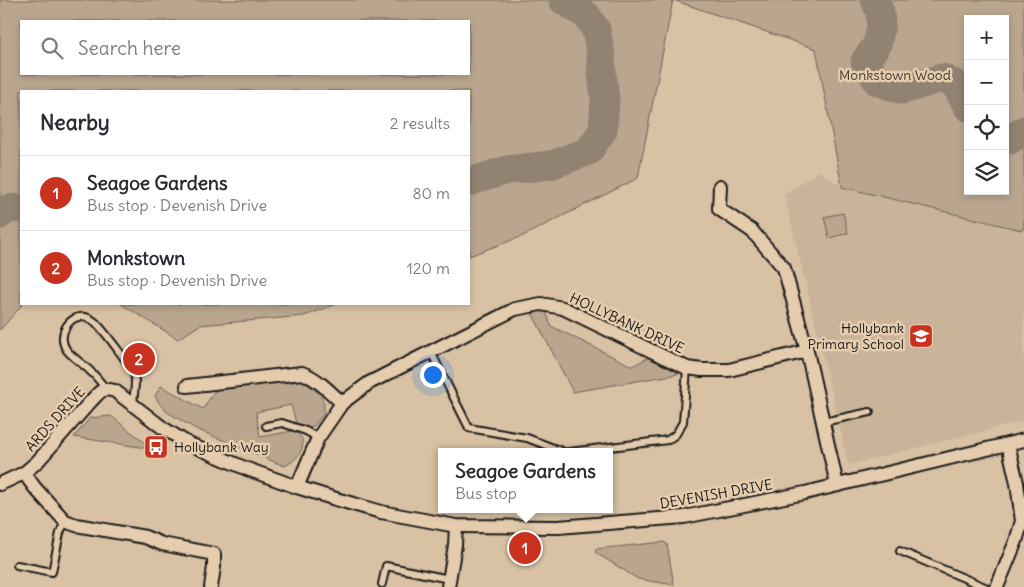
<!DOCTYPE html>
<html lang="en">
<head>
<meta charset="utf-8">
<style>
	body { margin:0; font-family:Delius,sans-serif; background:#f2f2f3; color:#2b2b33 }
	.controls { position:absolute; right:15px; top:15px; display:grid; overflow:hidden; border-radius:0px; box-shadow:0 2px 8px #0003 }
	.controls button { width:45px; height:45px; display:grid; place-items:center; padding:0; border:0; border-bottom:1px solid #e1e1e2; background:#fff; color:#2b2b33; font:25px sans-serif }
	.you { position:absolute; left:432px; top:374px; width:18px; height:18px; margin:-12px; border:4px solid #fff; border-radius:50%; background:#1a73e8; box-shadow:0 0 0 8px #1a73e833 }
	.badge { display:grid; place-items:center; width:32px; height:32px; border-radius:50%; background:#c8321e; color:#fff; font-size:16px; font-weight:700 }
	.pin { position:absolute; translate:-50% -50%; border:2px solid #fff; box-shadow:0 1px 5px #0006 }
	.popup { position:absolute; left:438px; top:448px; width:175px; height:65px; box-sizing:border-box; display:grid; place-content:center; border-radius:0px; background:#fff; filter:drop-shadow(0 1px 4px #0005); font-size:16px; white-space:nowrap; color:#7c7c81 }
	.popup b { font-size:19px; color:#2b2b33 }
	.popup::after { content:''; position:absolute; left:50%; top:100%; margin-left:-10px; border:10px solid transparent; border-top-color:#fff }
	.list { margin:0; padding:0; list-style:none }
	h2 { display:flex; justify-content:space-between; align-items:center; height:65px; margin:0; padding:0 20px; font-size:21px }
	h2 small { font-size:16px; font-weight:400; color:#7c7c81 }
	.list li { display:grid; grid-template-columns:32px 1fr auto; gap:15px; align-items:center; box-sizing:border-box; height:75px; padding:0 20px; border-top:1px solid #e1e1e2 }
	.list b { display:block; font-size:19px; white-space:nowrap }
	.list p { margin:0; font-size:16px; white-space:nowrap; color:#7c7c81 }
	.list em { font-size:16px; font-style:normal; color:#7c7c81 }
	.icon { flex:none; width:28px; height:28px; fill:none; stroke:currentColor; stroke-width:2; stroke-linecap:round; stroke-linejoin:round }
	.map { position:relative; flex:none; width:1024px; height:587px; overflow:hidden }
	.search { position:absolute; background:#fff; box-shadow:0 2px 8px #0003; left:20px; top:20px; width:450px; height:55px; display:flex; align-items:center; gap:12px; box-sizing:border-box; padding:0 18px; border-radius:0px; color:#7c7c81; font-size:19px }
	.panel { position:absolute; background:#fff; box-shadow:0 2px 8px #0003; left:20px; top:90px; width:450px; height:215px; border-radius:0px }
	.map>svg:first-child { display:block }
</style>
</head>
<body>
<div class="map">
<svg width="1024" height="587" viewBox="0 0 1024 587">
	<rect width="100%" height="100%" fill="#d9c2a4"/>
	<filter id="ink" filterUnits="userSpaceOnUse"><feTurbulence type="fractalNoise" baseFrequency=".02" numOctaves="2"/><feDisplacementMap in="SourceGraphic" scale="10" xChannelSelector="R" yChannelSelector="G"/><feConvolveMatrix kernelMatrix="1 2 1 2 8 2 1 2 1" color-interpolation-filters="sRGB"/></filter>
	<g filter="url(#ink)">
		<path fill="#c9b499" d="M 819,171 L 842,187 L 1021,230 L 1024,229 L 1024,421 L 848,465 L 838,419 L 784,194 Z"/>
		<g fill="#baa68e" stroke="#6b6155" fill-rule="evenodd">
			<path d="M 0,0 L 1024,0 L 1024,229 L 1021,230 L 842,187 L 816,49 L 673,0 L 638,178 L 523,236 L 469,256 L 469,91 L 21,91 L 21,304 L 23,304 L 0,330 ZM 968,19 L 1005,19 L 1005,191 L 968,191 ZM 21,21 L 469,21 L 469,74 L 21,74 Z"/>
			<path d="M 843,213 L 848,233 L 829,238 L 824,217 Z"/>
			<path d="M 121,304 L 337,304 L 304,316 L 200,325 L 178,339 Z"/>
			<path d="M 542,311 L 546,312 L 551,326 L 632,366 C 637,364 645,358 650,358 C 657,358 674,369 678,374 L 573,392 L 532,313 Z"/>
			<path d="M 295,378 L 302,380 L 321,395 L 324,405 L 324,413 L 314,426 L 308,427 L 296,423 L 291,405 L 256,412 L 260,437 L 292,431 C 313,438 299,461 284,466 L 196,429 L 167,412 L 159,403 L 155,396 L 161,386 L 203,409 L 213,393 L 221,387 Z"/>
			<path d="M 111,416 L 153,449 L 74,437 L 90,418 Z"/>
			<path d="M 664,542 L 667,544 L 674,585 L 638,579 L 596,553 L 595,549 Z"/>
		</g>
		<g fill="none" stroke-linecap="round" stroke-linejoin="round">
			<g stroke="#918271" stroke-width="29">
				<path d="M 875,0 L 880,12 L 881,26 L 877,45 L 865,61 L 877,81 L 902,90 L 942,78 L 955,84 L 968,107"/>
				<path d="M 1005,138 L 1010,140 L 1024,130"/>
				<path d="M 469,182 L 507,170 L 551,165 L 589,151 L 603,130 L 605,99 L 602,74 L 601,54 L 596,30 L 587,16 L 563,0"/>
				<path d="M 0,215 L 8,209 L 21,208"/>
			</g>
			<defs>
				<g id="service">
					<path d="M 431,352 L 469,428 L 527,438 L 564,452"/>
					<path d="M 106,389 C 101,383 97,377 91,372 C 85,365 70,356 66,349 C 57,335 69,314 85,317 C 90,318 96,322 98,325 C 104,331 133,369 134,374 C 137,384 133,395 133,405"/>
					<path d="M 823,422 L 870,412"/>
					<path d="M 266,426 L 282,423 L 306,431 L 318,438"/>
					<path d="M 569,452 L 668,440 L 676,434 L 683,422 L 687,368"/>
					<path d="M 900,551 L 985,587"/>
					<path d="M 17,565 L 52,572 L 60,533 L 65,521"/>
					<path d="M 382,584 L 386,566 L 449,579"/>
				</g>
				<g id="minor">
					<path d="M 720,186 L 719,209 L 752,231 L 784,268 L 807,351 L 837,485"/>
					<path d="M 187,386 L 302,373 C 317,378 330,392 342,403"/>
					<path d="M 24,473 L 35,488 L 65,521 L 76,525 L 145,537 L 162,544 L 214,554 L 214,567 L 211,587"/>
					<path d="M 0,484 L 24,473 L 37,462 L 91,401 C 100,392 101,387 115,391 L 163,428 L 189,444 L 247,469 L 297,487 L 339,500 L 381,512 L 456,526 L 558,527 L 684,517 L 805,493 L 1024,440"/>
					<path d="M 297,487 L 318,438 L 342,403 L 369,383 L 515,309 L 541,304 L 563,308 L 687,368 L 702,370 L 729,370 L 807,351"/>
					<path d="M 448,587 L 455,545 L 456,526"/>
					<path d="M 997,587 L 1016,541 L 1022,521 L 1017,483 L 1008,444"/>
				</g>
			</defs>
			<use href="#service" stroke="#1c1c1c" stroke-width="10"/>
			<use href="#minor" stroke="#1c1c1c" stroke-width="16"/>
			<use href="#service" stroke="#e5ccad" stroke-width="6"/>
			<use href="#minor" stroke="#e5ccad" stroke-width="12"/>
		</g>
	</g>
	<defs>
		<symbol id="school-square" viewBox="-11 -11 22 22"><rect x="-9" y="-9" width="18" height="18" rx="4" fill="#c8321e" stroke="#e5ccad"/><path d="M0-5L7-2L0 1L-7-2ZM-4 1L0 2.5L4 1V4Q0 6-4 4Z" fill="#fff"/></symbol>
		<symbol id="bus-square" viewBox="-11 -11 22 22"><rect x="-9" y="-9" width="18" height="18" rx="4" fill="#c8321e" stroke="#e5ccad"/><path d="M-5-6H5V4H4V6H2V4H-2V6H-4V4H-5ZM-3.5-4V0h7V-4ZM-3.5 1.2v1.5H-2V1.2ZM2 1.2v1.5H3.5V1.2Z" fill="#fff"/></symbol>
	</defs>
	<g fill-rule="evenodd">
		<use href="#school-square" x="907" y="322" width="28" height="28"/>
		<use href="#bus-square" x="142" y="433" width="28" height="28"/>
	</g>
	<g text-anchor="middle" stroke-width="5" stroke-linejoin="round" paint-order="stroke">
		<g font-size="14" fill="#443e38" stroke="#e5ccad">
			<text x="895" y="80">Monkstown Wood</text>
		</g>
		<g font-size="14" fill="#1c1c1c" stroke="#e5ccad">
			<text transform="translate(627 323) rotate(25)" y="5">HOLLYBANK DRIVE</text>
			<text transform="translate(55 419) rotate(-48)" y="5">ARDS DRIVE</text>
			<text transform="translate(716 494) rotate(-10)" y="5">DEVENISH DRIVE</text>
		</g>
		<g font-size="14" fill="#1c1c1c" stroke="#e5ccad" text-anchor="end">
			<text x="904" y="333">Hollybank<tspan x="904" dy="16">Primary School</tspan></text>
			<text x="174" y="452" text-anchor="start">Hollybank Way</text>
		</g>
	</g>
</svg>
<div class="controls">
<button>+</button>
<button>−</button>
<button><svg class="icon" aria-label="locate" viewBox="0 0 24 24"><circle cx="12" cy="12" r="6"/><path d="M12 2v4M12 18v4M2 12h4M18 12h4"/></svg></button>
<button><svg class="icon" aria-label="layers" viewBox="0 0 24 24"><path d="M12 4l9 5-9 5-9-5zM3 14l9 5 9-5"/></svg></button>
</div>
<div class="you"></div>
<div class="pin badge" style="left:525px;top:548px">1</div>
<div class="popup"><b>Seagoe Gardens</b>Bus stop</div>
<div class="pin badge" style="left:139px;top:359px">2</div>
<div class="search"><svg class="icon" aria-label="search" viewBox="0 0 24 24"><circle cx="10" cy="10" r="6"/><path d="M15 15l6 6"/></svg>Search here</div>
<section class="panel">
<h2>Nearby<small>2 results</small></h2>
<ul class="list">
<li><span class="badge">1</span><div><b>Seagoe Gardens</b><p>Bus stop · Devenish Drive</p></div><em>80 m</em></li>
<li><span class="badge">2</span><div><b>Monkstown</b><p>Bus stop · Devenish Drive</p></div><em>120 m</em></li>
</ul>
</section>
</div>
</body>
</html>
